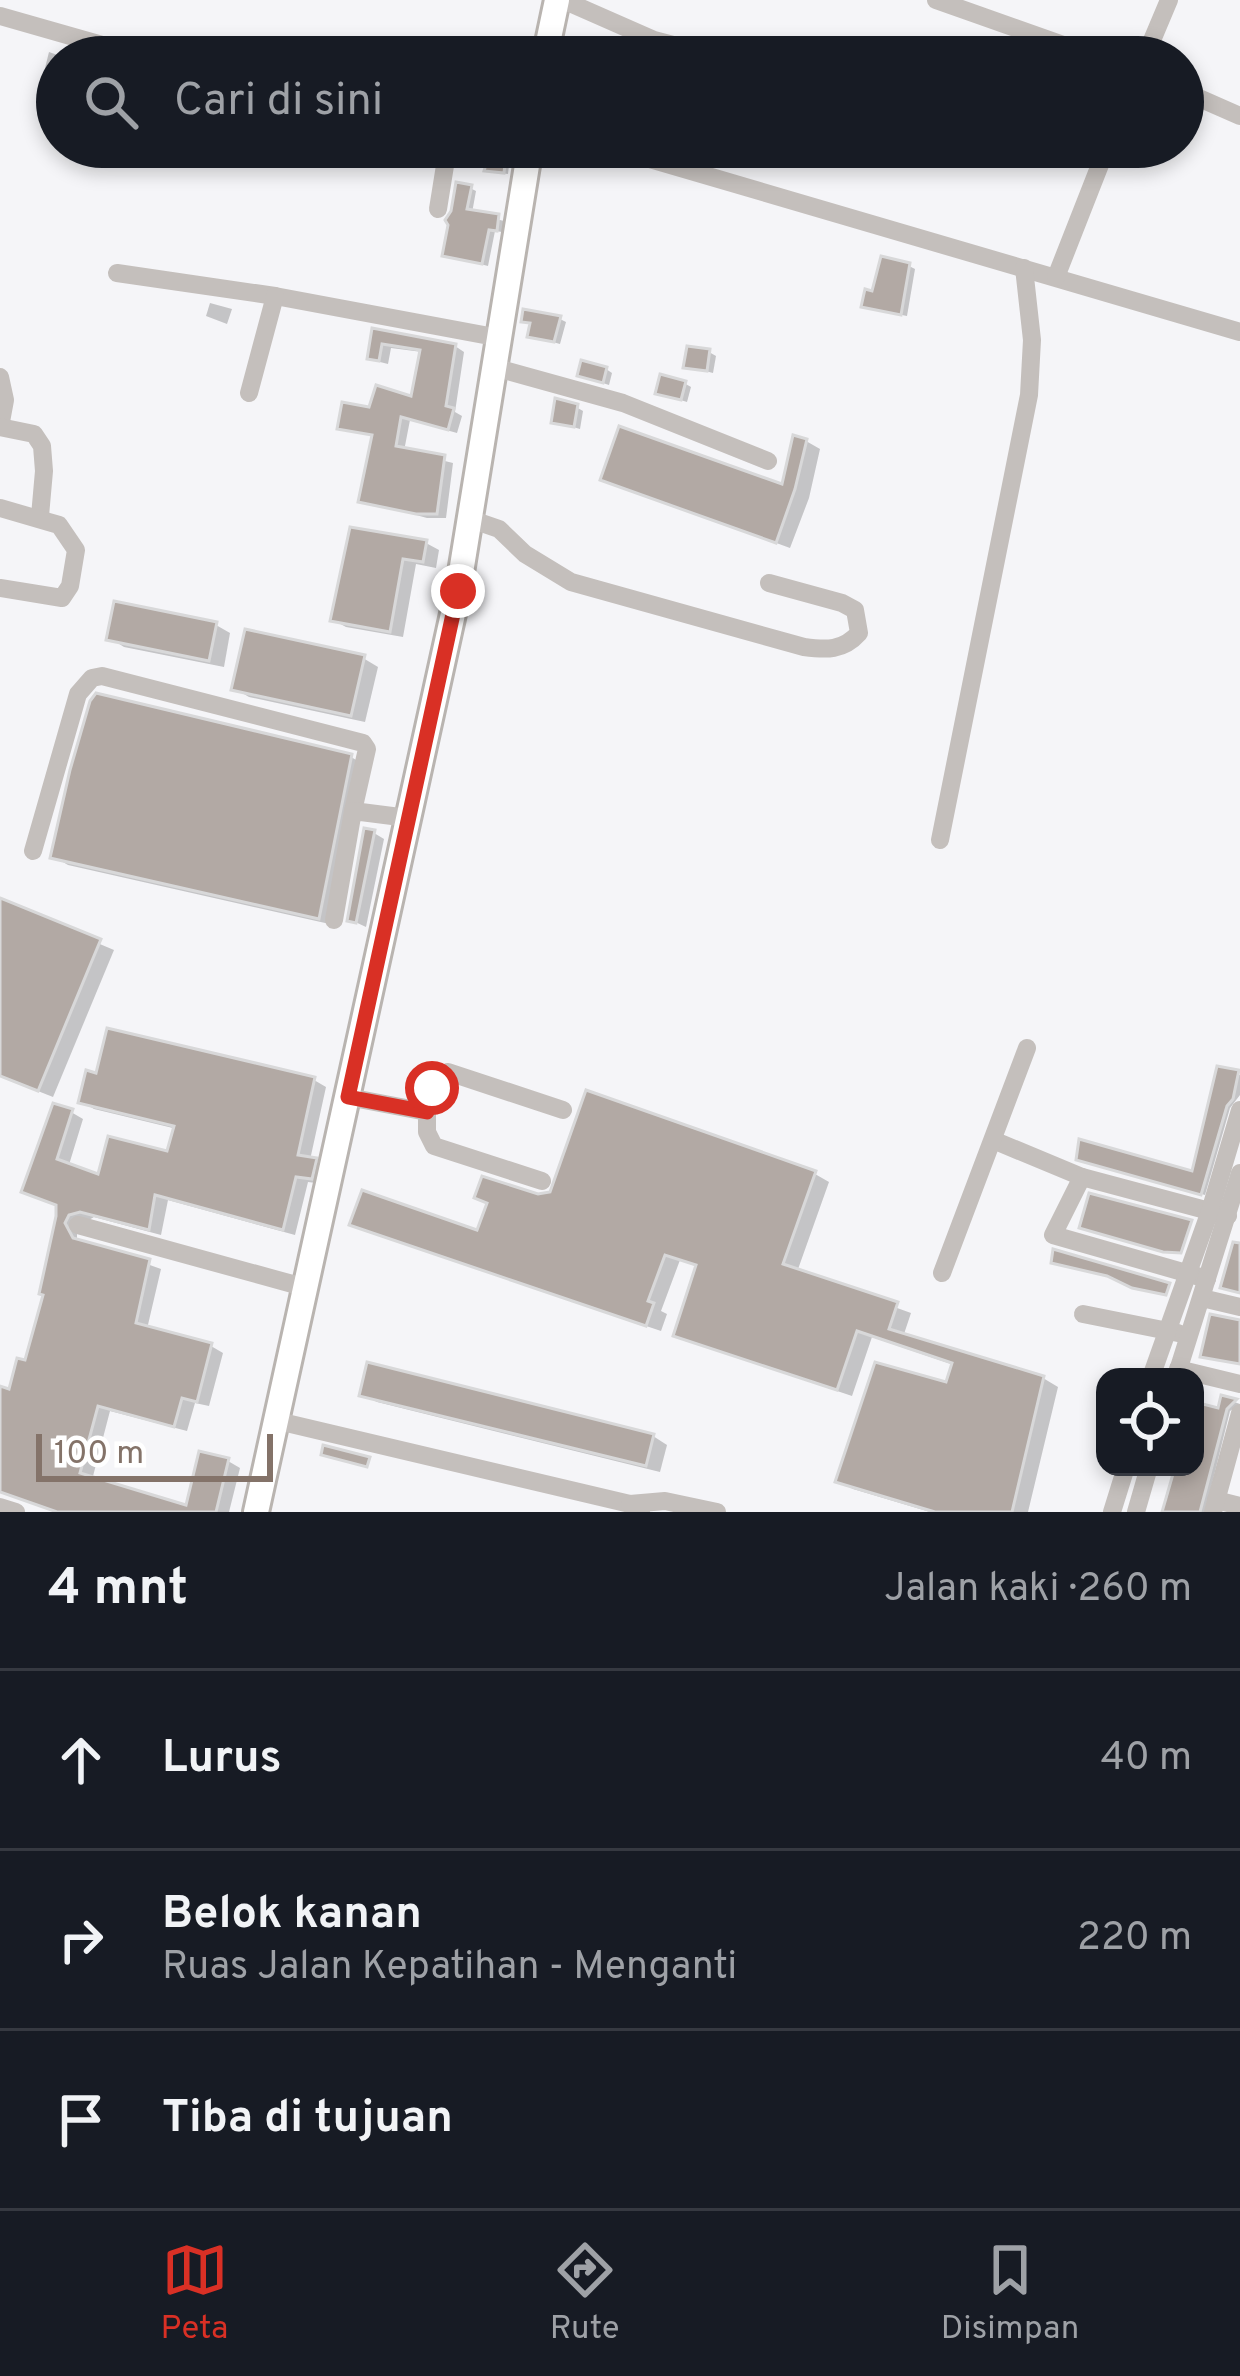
<!DOCTYPE html>
<html lang="id">
<head>
<meta charset="utf-8">
<style>
	body { margin:0; font-family:Overpass,sans-serif; background:#242831; color:#f1f3f6 }
	.controls { position:absolute; right:36px; bottom:36px; display:grid; overflow:hidden; border-radius:24px; box-shadow:0 6px 18px #0003 }
	.controls button { width:108px; height:108px; display:grid; place-items:center; padding:0; border:0; border-bottom:3px solid #363941; background:#171b24; color:#f1f3f6; font:60px sans-serif }
	.scale { position:absolute; left:36px; bottom:30px; width:237px; box-sizing:border-box; padding-left:12px; border:6px solid #847369; border-top:0; font-size:33px; line-height:42px; white-space:nowrap; color:#847369; -webkit-text-stroke:9px #fff; paint-order:stroke }
	.stop { position:absolute; width:36px; height:36px; margin:-27px; border:9px solid #d93025; border-radius:50%; background:#fff }
	.stop.end { background:#d93025; border-color:#fff; box-shadow:0 3px 12px #0008 }
	.list { margin:0; padding:0; list-style:none }
	h2 { display:flex; justify-content:space-between; align-items:center; height:156px; margin:0; padding:0 48px; font-size:51px }
	h2 small { font-size:39px; font-weight:400; color:#9ea1a6 }
	.list li { display:grid; grid-template-columns:78px 1fr auto; gap:36px; align-items:center; box-sizing:border-box; height:180px; padding:0 48px; border-top:3px solid #363941 }
	.list b { display:block; font-size:45px; white-space:nowrap }
	.list p { margin:0; font-size:39px; white-space:nowrap; color:#9ea1a6 }
	.list em { font-size:39px; font-style:normal; color:#9ea1a6 }
	.icon { flex:none; width:66px; height:66px; fill:none; stroke:currentColor; stroke-width:2; stroke-linecap:round; stroke-linejoin:round }
	.map { position:relative; flex:none; width:1240px; height:1512px; overflow:hidden }
	.search { position:absolute; background:#171b24; box-shadow:0 6px 18px #0003; left:36px; right:36px; top:36px; height:132px; display:flex; align-items:center; gap:30px; box-sizing:border-box; padding:0 42px; border-radius:66px; color:#9ea1a6; font-size:45px }
	.sheet { height:696px; background:#171b24 }
	nav { display:flex; justify-content:space-around; align-items:center; box-sizing:border-box; height:168px; border-top:3px solid #363941; background:#171b24; font-size:33px; color:#9ea1a6 }
	nav a { display:grid; justify-items:center; gap:6px }
	nav .on { color:#d93025 }
	.map>svg:first-child { display:block }
</style>
</head>
<body>
<div class="map">
<svg width="1240" height="1512" viewBox="0 0 1240 1512">
	<rect width="100%" height="100%" fill="#f5f5f8"/>
	<g fill="#0003">
		<path d="M 49,52 L 63,57 L 57,57 L 57,81 L 43,76 Z"/>
		<path d="M 493,147 L 511,147 L 508,174 L 492,172 Z"/>
		<path d="M 470,188 L 476,191 L 472,213 L 504,221 L 502,232 L 495,231 L 488,266 L 445,255 Z"/>
		<path d="M 909,266 L 915,269 L 907,316 L 871,309 L 875,294 Z"/>
		<path d="M 210,303 L 232,309 L 227,324 L 206,316 Z"/>
		<path d="M 560,319 L 566,322 L 560,344 L 531,336 L 533,325 L 525,320 Z"/>
		<path d="M 375,331 L 455,346 L 464,352 L 455,412 L 462,416 L 457,433 L 410,420 L 404,451 L 453,463 L 446,518 L 427,518 L 361,500 L 375,437 L 341,427 L 371,410 L 414,400 L 422,352 L 391,348 L 388,364 L 380,362 L 371,357 Z"/>
		<path d="M 709,352 L 716,356 L 713,373 L 686,366 Z"/>
		<path d="M 606,369 L 612,373 L 609,385 L 587,378 Z"/>
		<path d="M 684,383 L 691,387 L 687,402 L 658,393 Z"/>
		<path d="M 576,407 L 583,411 L 580,429 L 555,422 Z"/>
		<path d="M 806,441 L 820,449 L 809,498 L 790,548 L 603,479 L 784,488 Z"/>
		<path d="M 353,530 L 426,543 L 439,550 L 436,568 L 416,564 L 403,637 L 346,627 L 333,620 Z"/>
		<path d="M 216,625 L 230,633 L 224,667 L 124,647 L 110,638 Z"/>
		<path d="M 363,658 L 378,667 L 365,722 L 249,697 L 234,688 Z"/>
		<path d="M 351,757 L 365,765 L 334,925 L 68,865 L 53,856 Z"/>
		<path d="M 374,833 L 384,839 L 366,927 L 351,920 Z"/>
		<path d="M 0,902 L 114,950 L 53,1097 L 0,1076 Z"/>
		<path d="M 1219,1070 L 1240,1075 L 1240,1095 L 1230,1108 L 1205,1195 L 1083,1160 L 1194,1174 Z"/>
		<path d="M 314,1080 L 326,1087 L 310,1160 L 328,1168 L 324,1184 L 308,1182 L 295,1235 L 168,1200 L 161,1235 L 94,1217 L 77,1227 L 77,1239 L 161,1269 L 147,1329 L 211,1346 L 223,1353 L 209,1406 L 195,1403 L 187,1431 L 110,1411 L 92,1480 L 188,1509 L 228,1461 L 240,1468 L 229,1512 L 54,1512 L 0,1491 L 0,1390 L 11,1393 L 27,1364 L 46,1294 L 59,1206 L 37,1197 L 71,1112 L 83,1119 L 68,1168 L 100,1177 L 170,1154 L 177,1129 L 94,1109 L 82,1102 Z"/>
		<path d="M 815,1174 L 829,1182 L 797,1272 L 911,1313 L 903,1337 L 1043,1378 L 1058,1387 L 1028,1512 L 930,1512 L 853,1489 L 839,1481 L 948,1386 L 954,1365 L 872,1337 L 852,1396 L 691,1342 L 676,1334 L 699,1267 L 680,1260 L 661,1311 L 667,1314 L 661,1331 L 367,1232 L 353,1224 L 479,1234 L 538,1197 Z"/>
		<path d="M 362,1394 L 653,1436 L 667,1445 L 660,1472 L 377,1402 Z"/>
		<path d="M 1223,1398 L 1240,1404 L 1230,1411 L 1205,1512 L 1164,1512 L 1177,1467 L 1195,1467 L 1195,1409 L 1220,1412 Z"/>
	</g>
	<g fill="#b2a9a4" stroke="#d8d8d9" stroke-width="3">
		<path d="M 491,147 L 507,147 L 504,173 L 484,171 Z"/>
		<path d="M 456,182 L 472,185 L 467,209 L 499,214 L 497,231 L 489,230 L 482,264 L 442,256 L 448,225 L 445,220 L 451,211 Z"/>
		<path d="M 881,256 L 910,263 L 901,315 L 861,307 L 865,289 L 872,291 Z"/>
		<path d="M 523,309 L 561,316 L 554,342 L 527,337 L 530,323 L 521,322 Z"/>
		<path d="M 372,328 L 456,344 L 446,406 L 454,408 L 448,430 L 401,417 L 396,446 L 445,455 L 437,514 L 416,514 L 358,502 L 372,435 L 337,429 L 342,402 L 369,407 L 376,385 L 411,396 L 420,350 L 382,344 L 379,361 L 367,359 Z"/>
		<path d="M 687,346 L 710,349 L 707,371 L 683,368 Z"/>
		<path d="M 581,360 L 607,367 L 603,383 L 577,376 Z"/>
		<path d="M 660,374 L 686,381 L 681,400 L 655,394 Z"/>
		<path d="M 555,398 L 578,404 L 574,427 L 551,423 Z"/>
		<path d="M 619,426 L 782,484 L 793,435 L 807,439 L 795,489 L 776,543 L 600,480 Z"/>
		<path d="M 350,527 L 427,540 L 423,562 L 403,559 L 390,632 L 330,621 Z"/>
		<path d="M 114,601 L 217,622 L 209,661 L 106,640 Z"/>
		<path d="M 245,629 L 365,655 L 351,716 L 231,690 Z"/>
		<path d="M 96,693 L 352,754 L 319,919 L 50,858 L 70,770 L 90,701 Z"/>
		<path d="M 364,828 L 375,830 L 356,923 L 347,921 Z"/>
		<path d="M 0,898 L 101,939 L 38,1091 L 0,1076 Z"/>
		<path d="M 107,1028 L 315,1077 L 298,1155 L 317,1158 L 312,1179 L 296,1177 L 283,1230 L 155,1195 L 149,1230 L 80,1212 L 69,1215 L 65,1223 L 73,1238 L 150,1259 L 136,1323 L 212,1343 L 197,1402 L 182,1398 L 174,1427 L 98,1406 L 80,1473 L 186,1505 L 199,1451 L 229,1458 L 216,1512 L 57,1512 L 0,1492 L 0,1386 L 9,1389 L 17,1358 L 25,1360 L 43,1295 L 39,1294 L 56,1216 L 56,1205 L 21,1192 L 53,1103 L 73,1109 L 57,1159 L 98,1174 L 108,1136 L 167,1151 L 174,1126 L 78,1103 L 86,1070 L 96,1073 Z"/>
		<path d="M 1217,1066 L 1239,1070 L 1233,1099 L 1227,1106 L 1201,1195 L 1076,1160 L 1079,1139 L 1192,1171 Z"/>
		<path d="M 586,1090 L 816,1171 L 783,1264 L 898,1302 L 889,1329 L 1044,1376 L 1012,1512 L 935,1512 L 835,1482 L 875,1362 L 946,1382 L 952,1363 L 857,1331 L 837,1390 L 673,1336 L 696,1265 L 665,1255 L 648,1301 L 654,1303 L 646,1326 L 349,1225 L 362,1190 L 477,1230 L 487,1203 L 474,1198 L 482,1176 L 538,1194 L 550,1192 Z"/>
		<path d="M 1089,1193 L 1192,1220 L 1181,1253 L 1163,1252 L 1079,1228 Z"/>
		<path d="M 1233,1242 L 1240,1243 L 1240,1293 L 1220,1288 Z"/>
		<path d="M 1053,1249 L 1170,1283 L 1166,1295 L 1132,1288 L 1107,1276 L 1051,1263 Z"/>
		<path d="M 1210,1314 L 1240,1320 L 1240,1364 L 1200,1357 Z"/>
		<path d="M 367,1362 L 654,1434 L 646,1466 L 359,1396 Z"/>
		<path d="M 1221,1395 L 1237,1399 L 1227,1409 L 1200,1512 L 1162,1512 L 1175,1467 L 1195,1467 L 1195,1402 L 1218,1408 Z"/>
		<path d="M 323,1445 L 370,1457 L 367,1467 L 321,1455 Z"/>
	</g>
	<g fill="none" stroke-linecap="round" stroke-linejoin="round">
		<defs>
			<g id="major">
				<path d="M 545,57 L 557,0"/>
				<path d="M 256,1512 L 458,591 L 530,147"/>
			</g>
		</defs>
		<use href="#major" stroke="#b9b4b0" stroke-width="30"/>
		<g stroke="#c4bfbc" stroke-width="18">
			<path d="M 563,0 L 654,40 L 719,57"/>
			<path d="M 936,0 L 1097,57"/>
			<path d="M 0,16 L 144,57"/>
			<path d="M 1145,57 L 1169,0"/>
			<path d="M 1183,91 L 1240,116"/>
			<path d="M 55,119 L 57,110"/>
			<path d="M 609,147 L 1240,332"/>
			<path d="M 438,209 L 448,147"/>
			<path d="M 117,273 L 275,296 L 500,338"/>
			<path d="M 1056,277 L 1107,147"/>
			<path d="M 497,368 L 623,403 L 768,461"/>
			<path d="M 0,377 L 5,400 L 0,427"/>
			<path d="M 249,393 L 275,296"/>
			<path d="M 0,427 L 34,434 L 42,446 L 44,471 L 40,516"/>
			<path d="M 0,508 L 59,525 L 76,550 L 70,586 L 62,598 L 0,588"/>
			<path d="M 470,519 L 499,529 L 525,554 L 571,582 L 804,647 C 826,650 843,651 859,633 L 855,610 L 842,603 L 769,583"/>
			<path d="M 940,840 L 1029,395 L 1032,340 L 1024,268"/>
			<path d="M 33,851 L 78,694 L 92,678 L 102,676 L 363,743 L 367,749 L 353,811"/>
			<path d="M 334,920 L 353,811 L 408,818"/>
			<path d="M 348,1097 L 427,1112 L 427,1132 L 434,1146 L 542,1181"/>
			<path d="M 427,1112 L 435,1080 L 448,1072 L 563,1110"/>
			<path d="M 993,1140 L 1082,1177 L 1228,1216"/>
			<path d="M 1082,1177 L 1053,1235 L 1207,1279"/>
			<path d="M 78,1225 L 307,1288"/>
			<path d="M 942,1273 L 1027,1048"/>
			<path d="M 1202,1298 L 1240,1307"/>
			<path d="M 1083,1314 L 1178,1333"/>
			<path d="M 1178,1369 L 1240,1384"/>
			<path d="M 1151,1377 L 1210,1211 L 1240,1110"/>
			<path d="M 1176,1377 L 1240,1173"/>
			<path d="M 278,1421 L 630,1504 L 641,1512"/>
			<path d="M 1216,1500 L 1240,1506"/>
			<path d="M 630,1504 L 665,1501 L 717,1512"/>
			<path d="M 0,1507 L 16,1512"/>
			<path d="M 1112,1512 L 1126,1467"/>
			<path d="M 1136,1512 L 1149,1467"/>
			<path d="M 1213,1512 L 1240,1413"/>
		</g>
		<use href="#major" stroke="#fff" stroke-width="24"/>
	</g>
	<g fill="none" stroke-linecap="round" stroke-linejoin="round">
		<path stroke="#d93025" stroke-width="15" d="M 432,1088 L 427,1112 L 348,1097 L 458,591"/>
	</g>
</svg>
<div class="controls">
<button><svg class="icon" aria-label="locate" viewBox="0 0 24 24"><circle cx="12" cy="12" r="6"/><path d="M12 2v4M12 18v4M2 12h4M18 12h4"/></svg></button>
</div>
<div class="scale">100 m</div>
<div class="stop" style="left:432px;top:1088px"></div>
<div class="stop end" style="left:458px;top:591px"></div>
<div class="search"><svg class="icon" aria-label="search" viewBox="0 0 24 24"><circle cx="10" cy="10" r="6"/><path d="M15 15l6 6"/></svg>Cari di sini</div>
</div>
<section class="sheet">
<h2>4 mnt<small>Jalan kaki · 260 m</small></h2>
<ul class="list">
<li><svg class="icon" aria-label="ahead" viewBox="0 0 24 24"><path d="M12 20V5M6 11l6-6 6 6"/></svg><div><b>Lurus</b></div><em>40 m</em></li>
<li><svg class="icon" aria-label="right" viewBox="0 0 24 24"><path d="M7 20v-9h11M14 6l5 5-5 5"/></svg><div><b>Belok kanan</b><p>Ruas Jalan Kepatihan - Menganti</p></div><em>220 m</em></li>
<li><svg class="icon" aria-label="arrive" viewBox="0 0 24 24"><path d="M6 21V4h12l-3 4 3 4H6"/></svg><div><b>Tiba di tujuan</b></div></li>
</ul>
</section>
<nav>
<a class="on"><svg class="icon" aria-label="map" viewBox="0 0 24 24"><path d="M3 6l6-2 6 2 6-2v14l-6 2-6-2-6 2zM9 4v14M15 6v14"/></svg>Peta</a>
<a><svg class="icon" aria-label="directions" viewBox="0 0 24 24"><path d="M12 3l9 9-9 9-9-9zM9 14v-3h6M13 9l2 2-2 2"/></svg>Rute</a>
<a><svg class="icon" aria-label="saved" viewBox="0 0 24 24"><path d="M7 4h10v16l-5-4-5 4z"/></svg>Disimpan</a>
</nav>
</body>
</html>
